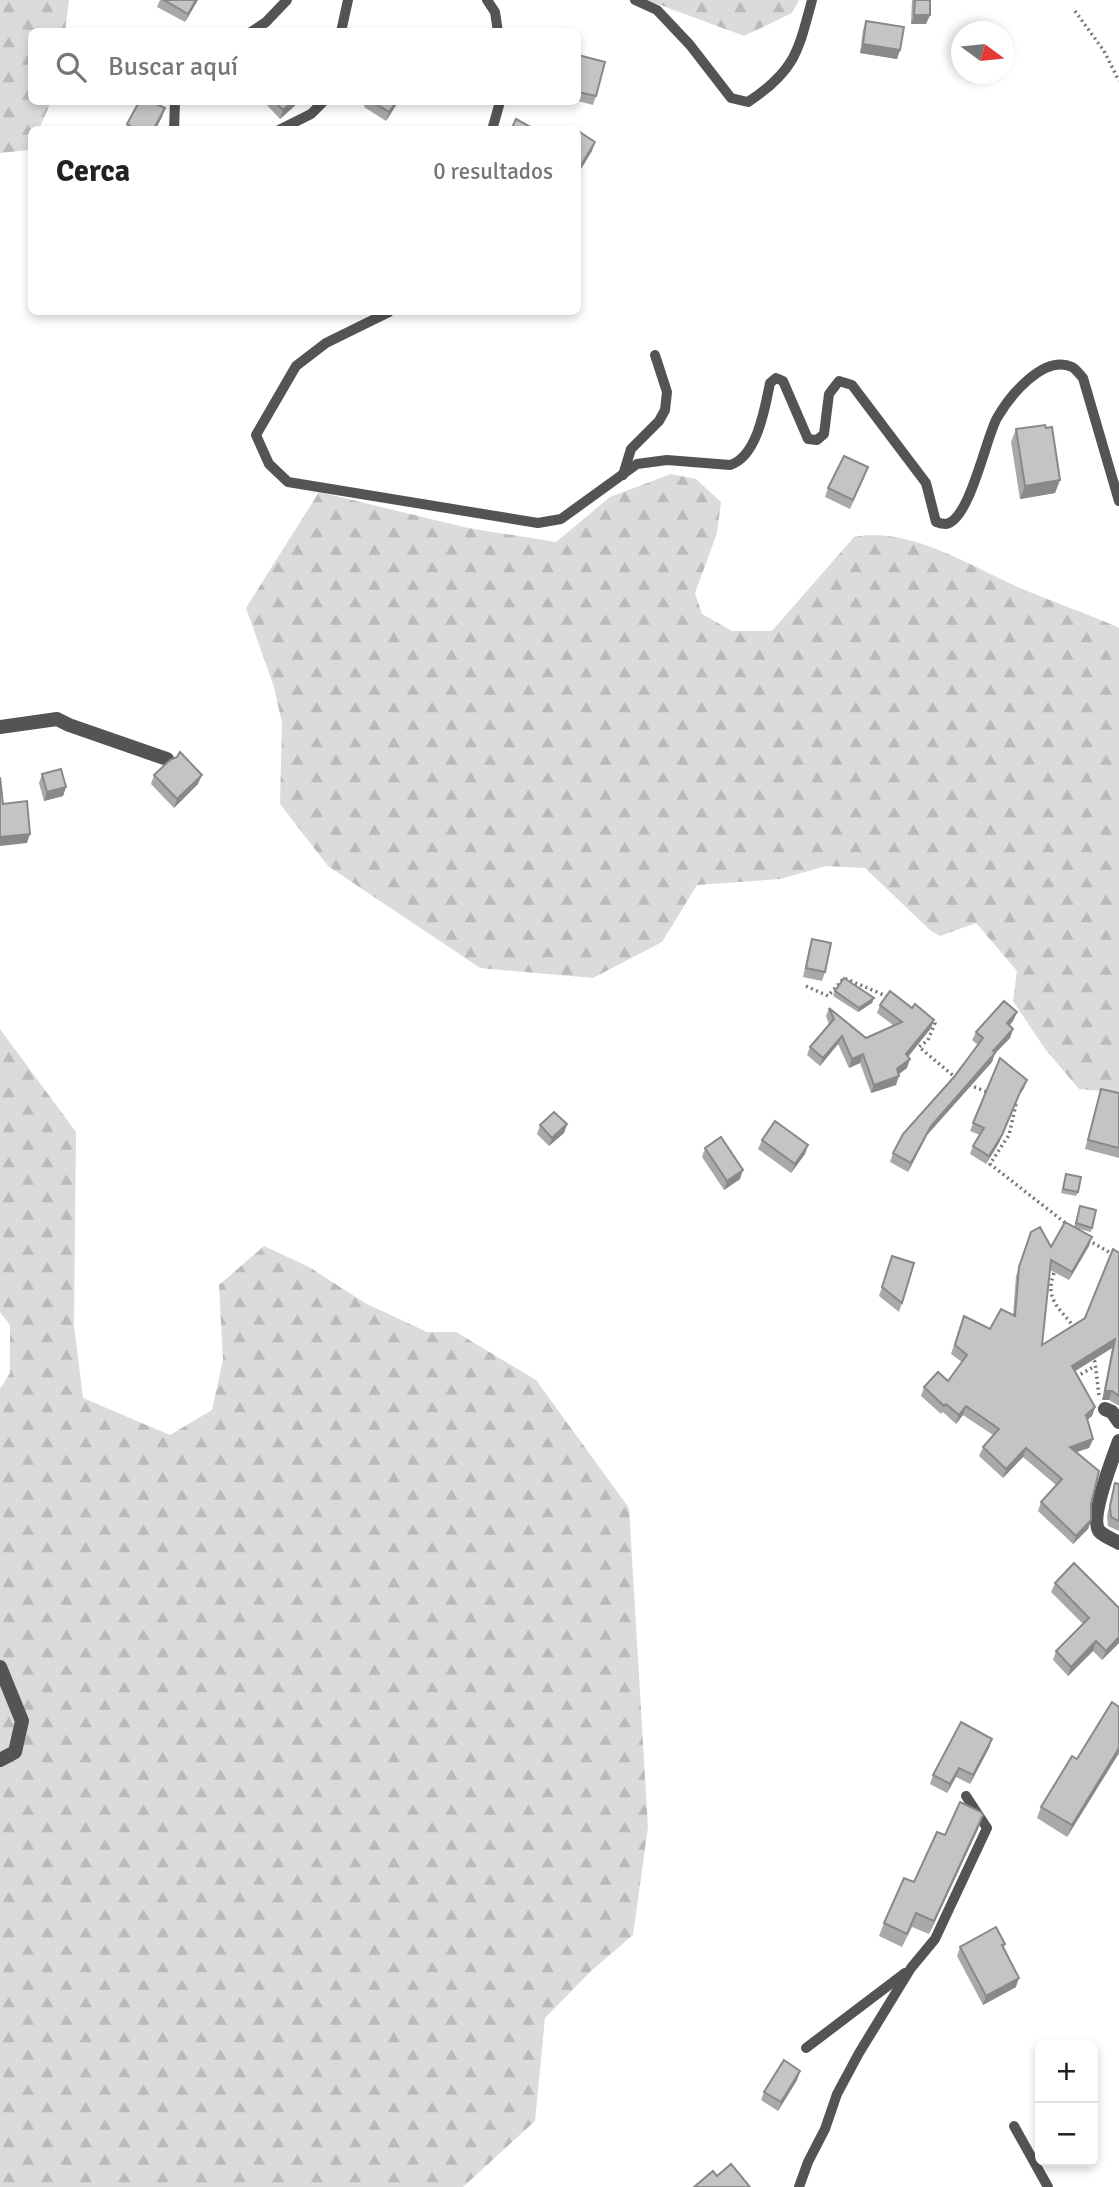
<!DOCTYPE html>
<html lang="es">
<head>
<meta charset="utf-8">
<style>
	body { margin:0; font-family:Signika,sans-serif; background:#f6f6f6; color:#222 }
	.controls { position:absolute; right:21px; bottom:21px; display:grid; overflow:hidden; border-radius:10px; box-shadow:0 4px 10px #0003 }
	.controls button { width:63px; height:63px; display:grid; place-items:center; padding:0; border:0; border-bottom:2px solid #e0e0e0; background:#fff; color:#222; font:35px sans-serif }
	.compass { position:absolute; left:951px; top:21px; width:63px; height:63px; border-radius:50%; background:#fff; box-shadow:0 4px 10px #0003; rotate:105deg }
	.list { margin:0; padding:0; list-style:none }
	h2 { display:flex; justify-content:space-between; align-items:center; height:91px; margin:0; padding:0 28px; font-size:30px }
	h2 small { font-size:23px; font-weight:400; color:#767676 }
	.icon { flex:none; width:38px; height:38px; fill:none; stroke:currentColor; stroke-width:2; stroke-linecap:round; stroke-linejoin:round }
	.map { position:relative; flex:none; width:1119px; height:2187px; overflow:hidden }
	.search { position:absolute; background:#fff; box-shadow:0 4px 10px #0003; left:28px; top:28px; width:553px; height:77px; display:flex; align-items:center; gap:18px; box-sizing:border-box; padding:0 24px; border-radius:10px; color:#767676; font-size:26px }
	.panel { position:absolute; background:#fff; box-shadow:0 4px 10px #0003; left:28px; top:126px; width:553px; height:189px; border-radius:10px }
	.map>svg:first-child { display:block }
</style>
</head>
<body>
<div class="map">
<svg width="1119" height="2187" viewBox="0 0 1119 2187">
	<defs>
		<pattern id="forest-firs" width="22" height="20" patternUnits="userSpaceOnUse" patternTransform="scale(1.75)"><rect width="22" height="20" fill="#dbdbdb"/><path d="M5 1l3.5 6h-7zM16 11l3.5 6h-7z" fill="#bababa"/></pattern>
	</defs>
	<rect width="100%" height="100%" fill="#fff"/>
	<g fill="url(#forest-firs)">
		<path d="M 0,0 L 69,0 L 65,31 L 32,32 L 32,102 L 51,102 L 39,129 L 32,130 L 29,150 L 0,153 Z"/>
		<path d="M 647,0 L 799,0 L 792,13 L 744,36 Z"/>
		<path d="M 671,474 L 696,479 L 721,502 L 717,533 L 695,593 L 702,614 L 732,631 L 772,631 L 854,537 C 907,525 973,567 1020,588 C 1052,602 1087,613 1119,628 L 1119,1098 L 1101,1091 L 1079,1089 L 1045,1049 L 1013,1001 L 1017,971 L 976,923 L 940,936 L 931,931 L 865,868 L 826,866 L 780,879 L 697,885 L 662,942 L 593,978 L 480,968 L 328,866 L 280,804 L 282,723 L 274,687 L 246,608 L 319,492 L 468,528 L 556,542 L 610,497 Z"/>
		<path d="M 0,1029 L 76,1132 L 74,1325 L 83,1398 L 170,1435 L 212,1410 L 223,1360 L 219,1285 L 264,1246 L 309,1267 L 365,1303 L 427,1332 L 456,1332 L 536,1380 L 629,1508 L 648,1827 L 633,1935 L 591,1971 L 545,2018 L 535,2121 L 463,2187 L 0,2187 L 0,1389 L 10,1373 L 10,1325 L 0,1312 Z"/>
	</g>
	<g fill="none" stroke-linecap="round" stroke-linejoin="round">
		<g stroke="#767676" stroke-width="3.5" stroke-dasharray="2 3.5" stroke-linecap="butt">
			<path d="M 1075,11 L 1104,51 L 1119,81"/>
			<path d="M 806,986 L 828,996 L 844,978 L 891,998"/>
			<path d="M 931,1019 L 935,1023 L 928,1040 L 919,1047 L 956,1078"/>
			<path d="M 969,1085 L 987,1092"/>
			<path d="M 1011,1102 L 1016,1104 L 1009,1135 L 990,1164 L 1068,1225"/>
			<path d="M 1088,1240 L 1119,1258"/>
			<path d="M 1054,1273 C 1044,1299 1060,1309 1075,1328"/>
			<path d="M 1091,1356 L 1095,1362 L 1099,1396"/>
			<path d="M 1076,1377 L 1095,1366"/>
		</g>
		<g stroke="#545454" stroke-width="10">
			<path d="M 487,0 L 495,12 L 498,32"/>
			<path d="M 635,0 L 657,10 L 690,45 L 731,98 L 748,102 C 795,71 798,52 812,0"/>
			<path d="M 251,32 L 266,22 L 287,0"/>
			<path d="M 341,32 L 348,0"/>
			<path d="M 174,130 L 175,102"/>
			<path d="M 279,130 L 311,114 L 323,102"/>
			<path d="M 492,130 L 500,102"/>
			<path d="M 389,312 L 326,343 L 296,366 L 256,435 L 269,464 L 288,482 L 538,523 L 561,519 L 637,464 L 667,460 L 730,465 C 757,457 765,408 770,383 L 776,378 L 783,381 L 808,439 L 817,440 L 824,434 L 829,394 L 839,381 L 852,385 L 926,483 L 936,522 C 939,523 943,524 946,524 C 970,520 986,437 997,418 C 1009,397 1043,354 1072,367 C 1076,369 1080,375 1083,378 L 1119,501"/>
			<path d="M 623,475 L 631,449 L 659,421 L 665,410 L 667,392 L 655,355"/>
			<path d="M 806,2048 L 905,1973"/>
			<path d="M 1014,2126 L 1048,2187"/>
			<path d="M 799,2187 L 808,2162 L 825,2129 L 837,2094 L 859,2053 L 911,1968 L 935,1939 L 987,1828 L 966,1796"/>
		</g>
		<g stroke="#545454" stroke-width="14">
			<path d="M 0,727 L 57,719 L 69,725 L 167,759"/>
			<path d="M 1105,1409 L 1112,1412 L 1119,1422"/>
			<path d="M 1119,1441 C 1114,1455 1088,1520 1100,1532 C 1104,1536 1114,1540 1119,1543"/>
			<path d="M 0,1667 L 22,1721 L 15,1752 L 0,1760"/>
		</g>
	</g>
	<g fill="#a9a9a9">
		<path d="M 160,0 L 198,0 L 185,22 L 157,7 Z"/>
		<path d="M 912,0 L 930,0 L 930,15 L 926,24 L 911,24 Z"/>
		<path d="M 866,21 L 900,50 L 897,59 L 860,53 L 863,30 Z"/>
		<path d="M 578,55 L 596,96 L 593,105 L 578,101 Z"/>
		<path d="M 264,102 L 299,102 L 280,119 Z"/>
		<path d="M 366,102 L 398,102 L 386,121 L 364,107 Z"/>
		<path d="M 162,117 L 155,130 L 125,130 L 127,124 Z"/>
		<path d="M 1016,429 L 1060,480 L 1055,493 L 1020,499 L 1011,442 Z"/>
		<path d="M 865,476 L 850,509 L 825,497 L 828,488 Z"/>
		<path d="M 42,774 L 66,787 L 63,796 L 44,801 L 39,783 Z"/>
		<path d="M 154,775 L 198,784 L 174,808 L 151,784 Z"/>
		<path d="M 812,939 L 825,972 L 822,981 L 803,977 L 809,948 Z"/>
		<path d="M 835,991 L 874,998 L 872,1003 L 858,1012 L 833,996 Z"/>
		<path d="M 880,1005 L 912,1008 L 934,1020 L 931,1028 L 908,1057 L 907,1068 L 898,1074 L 896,1085 L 871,1093 L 860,1063 L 849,1068 L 838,1044 L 820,1066 L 807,1055 L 810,1047 L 829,1024 L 826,1016 L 829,1008 L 866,1038 L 893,1025 L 877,1013 Z"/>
		<path d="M 1017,1012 L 1013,1021 L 1009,1025 L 1013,1029 L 1010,1038 L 995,1053 L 992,1062 L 927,1135 L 908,1172 L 890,1162 L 893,1153 L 978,1045 L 972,1040 L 976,1032 Z"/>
		<path d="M 1000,1058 L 1027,1080 L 1024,1088 L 1018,1097 L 999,1143 L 986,1164 L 970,1154 L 973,1146 L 980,1135 L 970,1131 Z"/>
		<path d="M 1101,1089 L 1119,1093 L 1119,1158 L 1085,1149 Z"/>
		<path d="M 567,1124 L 564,1133 L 549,1146 L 537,1134 L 540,1125 Z"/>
		<path d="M 762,1140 L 808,1145 L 805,1154 L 791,1173 L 758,1149 Z"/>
		<path d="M 705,1148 L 740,1179 L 724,1190 L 702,1157 Z"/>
		<path d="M 1066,1174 L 1078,1192 L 1076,1196 L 1061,1193 Z"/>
		<path d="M 1080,1206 L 1092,1228 L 1091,1232 L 1075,1228 L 1089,1246 L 1069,1280 L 1050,1270 L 1042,1345 L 1085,1318 L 1119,1253 L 1119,1406 L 1109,1400 L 1102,1400 L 1112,1348 L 1075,1371 L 1095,1407 L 1092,1416 L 1087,1420 L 1093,1439 L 1089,1448 L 1077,1452 L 1091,1504 L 1091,1520 L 1088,1529 L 1073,1544 L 1038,1511 L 1041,1502 L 1056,1485 L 1023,1457 L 1003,1478 L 979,1456 L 983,1447 L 993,1435 L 963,1415 L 956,1424 L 943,1412 L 941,1414 L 921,1396 L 924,1387 L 948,1381 L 962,1362 L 951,1354 L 960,1325 L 990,1329 L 1013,1315 L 1016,1276 L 1031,1232 L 1051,1247 L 1074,1227 Z"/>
		<path d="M 892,1256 L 902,1303 L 899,1312 L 879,1296 Z"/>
		<path d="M 1115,1483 L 1119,1484 L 1119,1531 L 1108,1526 L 1107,1516 L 1112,1493 Z"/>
		<path d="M 1055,1583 L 1119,1608 L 1119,1643 L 1102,1660 L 1093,1651 L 1068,1676 L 1053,1660 L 1056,1651 L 1083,1624 L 1051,1592 Z"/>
		<path d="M 1119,1707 L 1119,1753 L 1067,1837 L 1037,1818 L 1041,1807 L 1077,1759 Z"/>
		<path d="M 992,1739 L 989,1748 L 970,1784 L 956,1777 L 947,1793 L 930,1784 L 933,1775 Z"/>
		<path d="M 978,1829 L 929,1934 L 912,1927 L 902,1947 L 879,1936 L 884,1923 L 914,1882 L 945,1835 Z"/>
		<path d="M 1005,1944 L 1004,1948 L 1016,1987 L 983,2005 L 957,1956 L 960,1947 Z"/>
		<path d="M 800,2071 L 797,2080 L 778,2111 L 761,2100 L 764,2092 Z"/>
	</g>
	<g fill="#898989">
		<path d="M 196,0 L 198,0 L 185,22 L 188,14 Z"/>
		<path d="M 914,15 L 930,15 L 926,24 L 911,24 Z"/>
		<path d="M 863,44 L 900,50 L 897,59 L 860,53 Z"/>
		<path d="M 292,102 L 299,102 L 280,119 L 283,110 Z"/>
		<path d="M 396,102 L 398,102 L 386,121 L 389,112 Z"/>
		<path d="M 165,108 L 162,117 L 155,130 L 153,130 Z"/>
		<path d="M 595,142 L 592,151 L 578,174 L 580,167 Z"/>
		<path d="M 1060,480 L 1055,493 L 1020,499 L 1025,486 Z"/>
		<path d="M 202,775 L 198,784 L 174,808 L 177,799 Z"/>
		<path d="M 66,787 L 63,796 L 44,801 L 47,792 Z"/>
		<path d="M 30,834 L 27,843 L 0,846 L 0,837 Z"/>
		<path d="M 874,998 L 872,1003 L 858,1012 L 859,1008 Z"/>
		<path d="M 1017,1012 L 1013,1021 L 1004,1032 L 1007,1023 Z"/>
		<path d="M 934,1020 L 931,1028 L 903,1063 L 906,1054 Z"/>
		<path d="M 1013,1029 L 1010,1038 L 989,1060 L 993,1051 Z"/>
		<path d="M 842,1036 L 838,1044 L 820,1066 L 823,1058 Z"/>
		<path d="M 995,1053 L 992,1062 L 927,1135 L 908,1172 L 911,1163 L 931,1126 Z"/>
		<path d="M 863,1054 L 860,1063 L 849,1068 L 852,1059 Z"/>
		<path d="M 910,1059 L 907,1068 L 894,1078 L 897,1069 Z"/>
		<path d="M 899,1076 L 896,1085 L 871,1093 L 874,1085 Z"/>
		<path d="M 1027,1080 L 1024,1088 L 1018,1097 L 999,1143 L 986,1164 L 1021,1090 Z"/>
		<path d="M 567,1124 L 564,1133 L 549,1146 L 552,1138 Z"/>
		<path d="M 808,1145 L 805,1154 L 791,1173 L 795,1164 Z"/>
		<path d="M 743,1170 L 740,1179 L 724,1190 L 727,1181 Z"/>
		<path d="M 1092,1237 L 1089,1246 L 1069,1280 L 1072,1272 Z"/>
		<path d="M 1115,1339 L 1112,1348 L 1069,1375 L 1072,1366 Z"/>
		<path d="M 1105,1391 L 1112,1391 L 1109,1400 L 1102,1400 Z"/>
		<path d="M 966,1406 L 963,1415 L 956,1424 L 959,1415 Z"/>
		<path d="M 1095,1407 L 1092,1416 L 1083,1423 L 1086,1415 Z"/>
		<path d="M 1093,1439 L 1089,1448 L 1067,1455 L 1070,1447 Z"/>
		<path d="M 1026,1448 L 1023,1457 L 1003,1478 L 1006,1469 Z"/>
		<path d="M 1091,1520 L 1088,1529 L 1073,1544 L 1076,1536 Z"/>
		<path d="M 1119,1637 L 1119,1643 L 1102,1660 L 1106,1651 Z"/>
		<path d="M 1096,1641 L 1093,1651 L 1068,1676 L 1071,1667 Z"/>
		<path d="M 992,1739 L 989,1748 L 970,1784 L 973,1775 Z"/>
		<path d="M 1119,1748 L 1119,1753 L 1067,1837 L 1072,1825 Z"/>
		<path d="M 959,1768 L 956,1777 L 947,1793 L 950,1784 Z"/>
		<path d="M 983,1815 L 978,1829 L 929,1934 L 934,1921 Z"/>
		<path d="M 1019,1978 L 1016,1987 L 983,2005 L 986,1996 Z"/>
		<path d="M 800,2071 L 797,2080 L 778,2111 L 781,2102 Z"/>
	</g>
	<g fill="#c4c4c4" stroke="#898989" stroke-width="2">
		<path d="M 164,0 L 196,0 L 188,14 Z"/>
		<path d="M 915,0 L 930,0 L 930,15 L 914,15 Z"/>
		<path d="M 866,21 L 904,27 L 900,50 L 863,44 Z"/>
		<path d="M 578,55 L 605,62 L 596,96 L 578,92 Z"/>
		<path d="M 139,102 L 152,102 L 165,108 L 153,130 L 137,130 L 127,124 Z"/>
		<path d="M 275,102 L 292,102 L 283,110 Z"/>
		<path d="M 373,102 L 396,102 L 389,112 Z"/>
		<path d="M 516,119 L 536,130 L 511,130 Z"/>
		<path d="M 578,131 L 595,142 L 580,167 L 578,166 Z"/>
		<path d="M 1045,425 L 1046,428 L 1052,427 L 1060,480 L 1025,486 L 1016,429 Z"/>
		<path d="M 844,456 L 868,467 L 853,500 L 828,488 Z"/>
		<path d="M 180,752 L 202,775 L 177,799 L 154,775 L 170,760 L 177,757 Z"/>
		<path d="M 61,769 L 66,787 L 47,792 L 42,774 Z"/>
		<path d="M 0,777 L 3,804 L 27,801 L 30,834 L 0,837 Z"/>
		<path d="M 812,939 L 831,943 L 825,972 L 806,968 Z"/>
		<path d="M 844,978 L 874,998 L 859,1008 L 835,991 Z"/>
		<path d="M 890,991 L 912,1008 L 915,1004 L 934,1020 L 906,1054 L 910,1059 L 897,1069 L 899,1076 L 874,1085 L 863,1054 L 852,1059 L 842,1036 L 823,1058 L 810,1047 L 834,1019 L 829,1008 L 866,1038 L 902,1022 L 880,1005 Z"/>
		<path d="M 1004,1001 L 1017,1012 L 1007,1023 L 1013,1029 L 993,1051 L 995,1053 L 931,1126 L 911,1163 L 893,1153 L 903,1134 L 954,1077 L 983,1038 L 976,1032 Z"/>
		<path d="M 1000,1058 L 1027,1080 L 1021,1090 L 1002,1135 L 989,1156 L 973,1146 L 984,1128 L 973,1123 Z"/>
		<path d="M 1101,1089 L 1119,1093 L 1119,1148 L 1088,1140 Z"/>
		<path d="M 554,1112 L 567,1124 L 552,1138 L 540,1125 Z"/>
		<path d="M 775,1121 L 808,1145 L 795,1164 L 762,1140 Z"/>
		<path d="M 721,1137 L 743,1170 L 727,1181 L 705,1148 Z"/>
		<path d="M 1066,1174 L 1081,1177 L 1078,1192 L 1063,1189 Z"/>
		<path d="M 1080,1206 L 1096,1210 L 1092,1228 L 1076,1223 Z"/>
		<path d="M 1065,1222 L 1092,1237 L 1072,1272 L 1051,1260 L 1042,1345 L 1085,1318 L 1113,1249 L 1119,1253 L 1119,1396 L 1112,1391 L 1105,1391 L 1115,1339 L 1072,1366 L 1095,1407 L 1086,1415 L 1093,1439 L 1070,1447 L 1099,1471 L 1091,1504 L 1091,1520 L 1076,1536 L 1041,1502 L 1062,1479 L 1026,1448 L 1006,1469 L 983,1447 L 999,1429 L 966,1406 L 959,1415 L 946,1404 L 944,1406 L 924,1387 L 938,1372 L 948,1381 L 967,1355 L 955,1345 L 964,1316 L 990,1329 L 1001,1309 L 1015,1316 L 1019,1267 L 1031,1232 L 1040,1227 L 1051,1247 Z"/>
		<path d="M 892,1256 L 914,1263 L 902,1303 L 882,1287 Z"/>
		<path d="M 1115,1483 L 1119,1484 L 1119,1521 L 1111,1517 L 1110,1506 Z"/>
		<path d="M 1074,1563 L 1119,1608 L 1119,1637 L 1106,1651 L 1096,1641 L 1071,1667 L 1056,1651 L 1089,1618 L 1055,1583 Z"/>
		<path d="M 1112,1702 L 1119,1707 L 1119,1748 L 1072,1825 L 1041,1807 L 1072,1756 L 1077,1759 Z"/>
		<path d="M 961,1722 L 992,1739 L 973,1775 L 959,1768 L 950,1784 L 933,1775 Z"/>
		<path d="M 960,1802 L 981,1812 L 983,1815 L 934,1921 L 916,1913 L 907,1934 L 884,1923 L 904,1878 L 914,1882 L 937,1832 L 945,1835 Z"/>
		<path d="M 996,1927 L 1005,1944 L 1002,1945 L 1019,1978 L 986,1996 L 960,1947 Z"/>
		<path d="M 784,2060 L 800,2071 L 781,2102 L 764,2092 Z"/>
		<path d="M 731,2164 L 750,2187 L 694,2187 L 713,2171 L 717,2176 Z"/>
	</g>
</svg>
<div class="controls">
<button>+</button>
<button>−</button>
</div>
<svg class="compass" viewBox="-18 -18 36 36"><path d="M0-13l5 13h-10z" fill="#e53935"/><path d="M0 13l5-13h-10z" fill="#767676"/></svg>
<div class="search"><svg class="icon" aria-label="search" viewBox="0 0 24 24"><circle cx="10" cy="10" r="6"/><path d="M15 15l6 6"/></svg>Buscar aquí</div>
<section class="panel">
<h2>Cerca<small>0 resultados</small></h2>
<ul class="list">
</ul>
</section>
</div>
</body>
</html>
